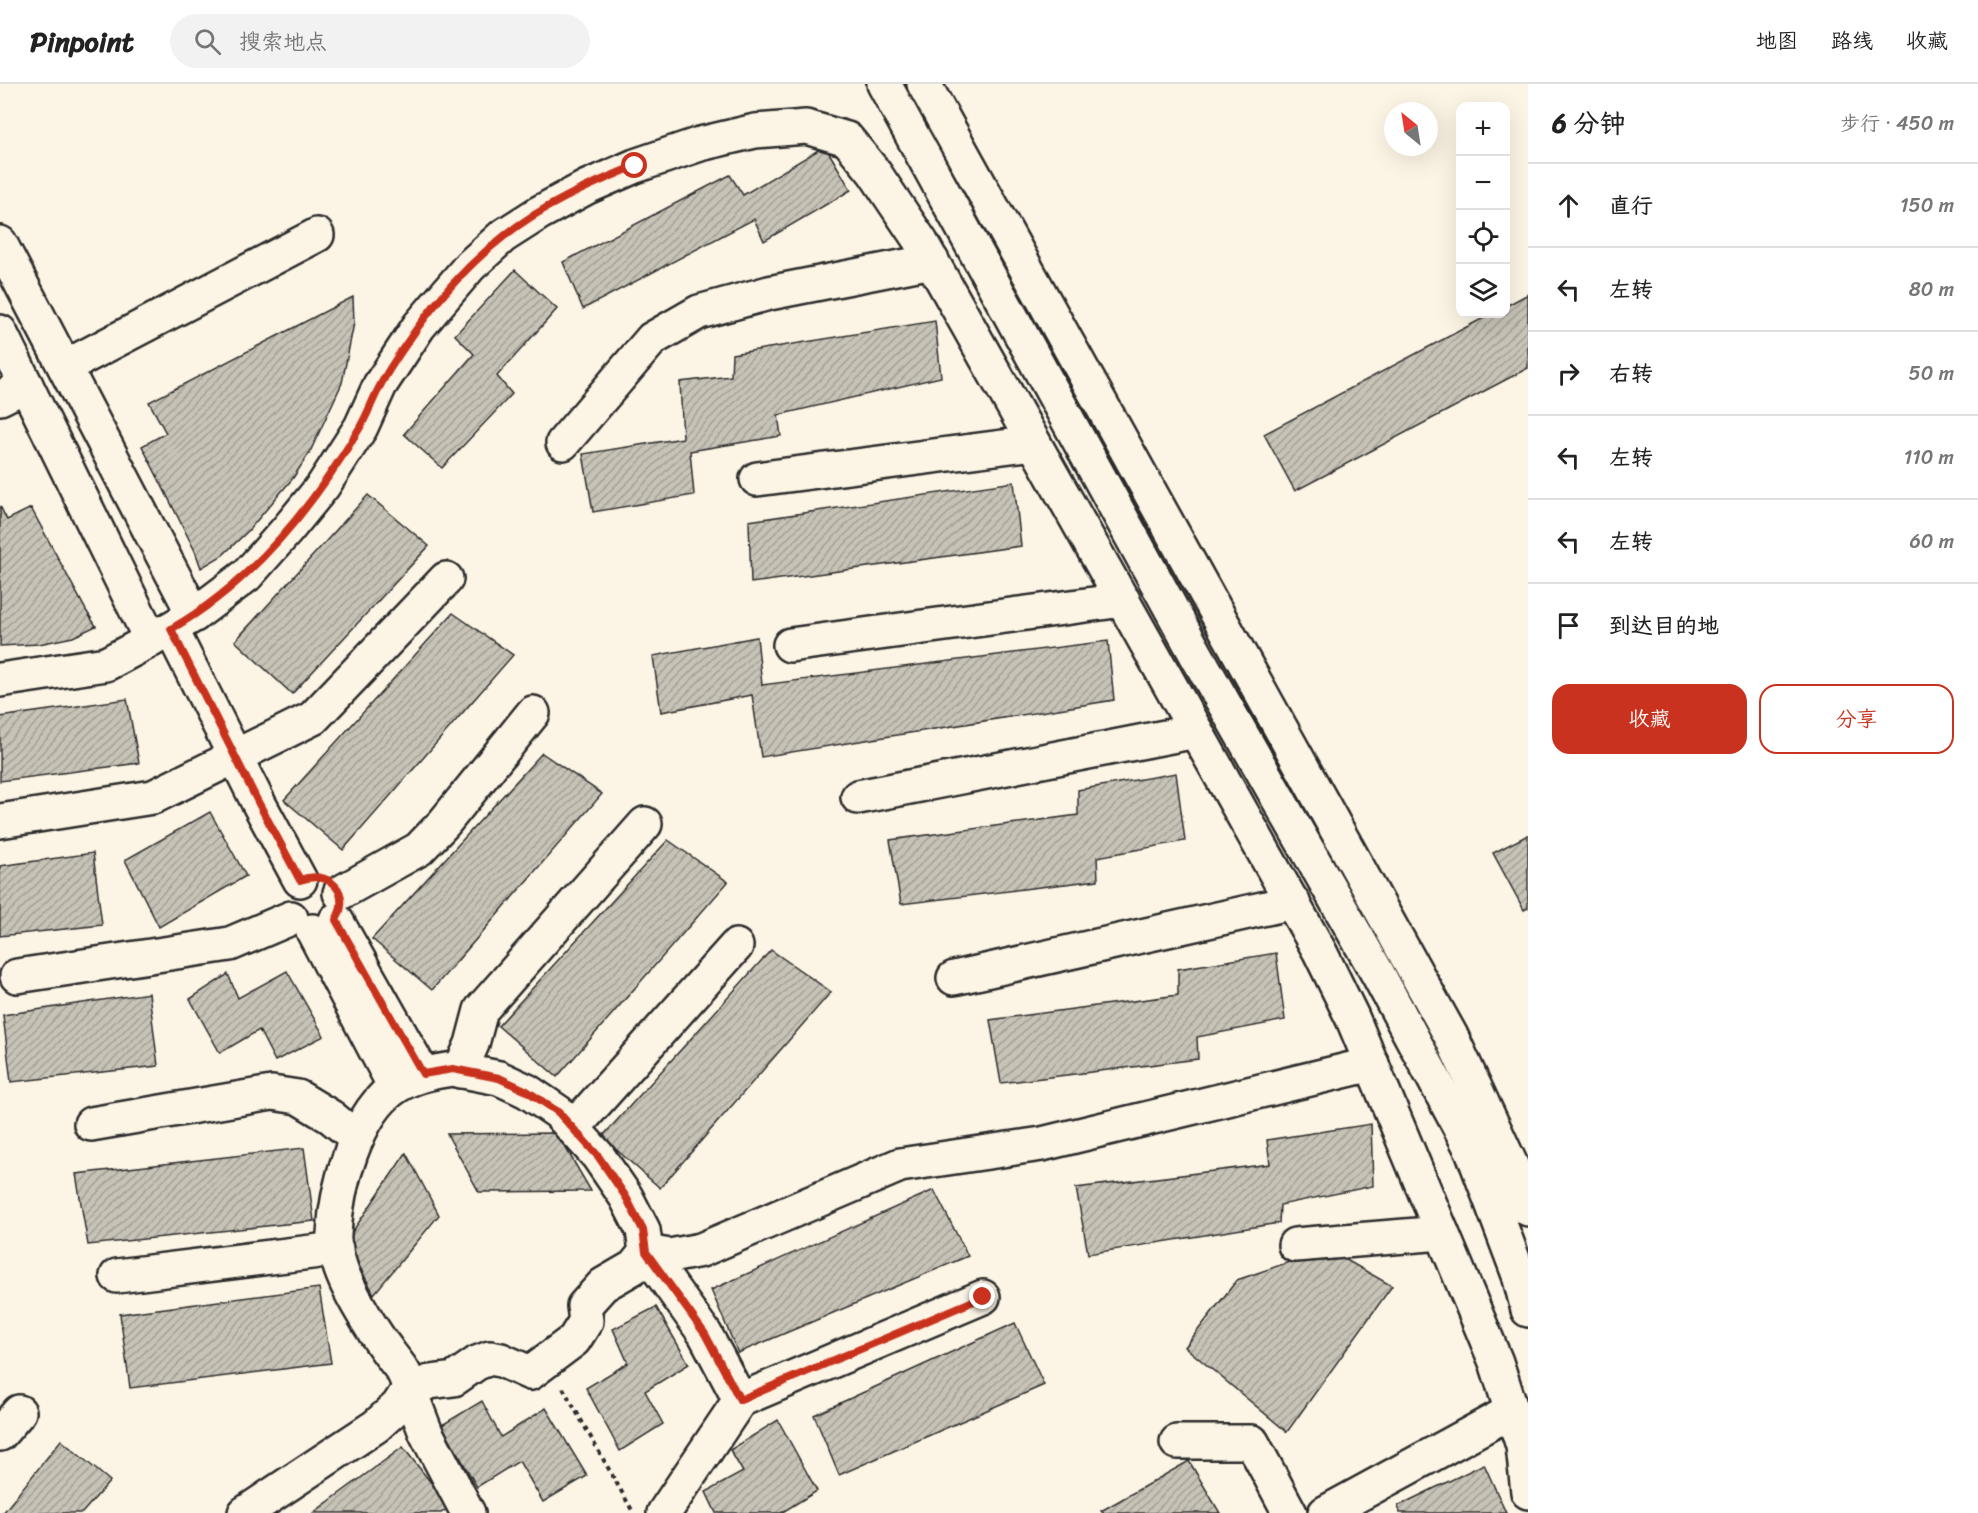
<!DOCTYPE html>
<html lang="zh">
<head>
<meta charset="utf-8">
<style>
	body { margin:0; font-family:Sriracha,"LXGW WenKai TC",sans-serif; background:#f2f2f2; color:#222 }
	.controls { position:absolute; right:18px; top:18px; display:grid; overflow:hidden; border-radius:12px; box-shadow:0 6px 24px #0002 }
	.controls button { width:54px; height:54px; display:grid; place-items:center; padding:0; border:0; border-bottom:2px solid #e0e0e0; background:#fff; color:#222; font:30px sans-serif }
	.compass { position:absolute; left:1384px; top:18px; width:54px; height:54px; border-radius:50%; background:#fff; box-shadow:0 6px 24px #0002; rotate:330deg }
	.stop { position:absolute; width:18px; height:18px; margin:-14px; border:4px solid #c8321e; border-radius:50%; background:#fff }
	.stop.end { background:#c8321e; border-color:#fff; box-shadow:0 2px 6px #0008 }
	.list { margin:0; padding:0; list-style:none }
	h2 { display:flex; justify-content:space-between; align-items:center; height:78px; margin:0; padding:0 24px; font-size:26px }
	h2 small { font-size:20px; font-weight:400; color:#767676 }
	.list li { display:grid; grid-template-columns:39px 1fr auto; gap:18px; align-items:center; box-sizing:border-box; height:84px; padding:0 24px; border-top:2px solid #e0e0e0 }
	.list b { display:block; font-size:22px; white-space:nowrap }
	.list em { font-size:20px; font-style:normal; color:#767676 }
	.actions { display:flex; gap:12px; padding:18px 24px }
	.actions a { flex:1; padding:14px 0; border:2px solid #c8321e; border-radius:18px; text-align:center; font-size:21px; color:#c8321e }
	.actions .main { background:#c8321e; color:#fff }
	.icon { flex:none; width:33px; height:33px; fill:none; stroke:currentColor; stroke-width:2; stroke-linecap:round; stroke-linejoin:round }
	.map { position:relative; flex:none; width:1528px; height:1429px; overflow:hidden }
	header { display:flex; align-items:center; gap:36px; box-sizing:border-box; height:84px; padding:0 30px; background:#fff; border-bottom:2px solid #e0e0e0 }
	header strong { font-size:28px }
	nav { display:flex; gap:33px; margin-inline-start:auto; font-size:21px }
	.search { width:420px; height:54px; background:#f2f2f2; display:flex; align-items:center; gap:15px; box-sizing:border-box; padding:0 21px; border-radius:33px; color:#767676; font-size:22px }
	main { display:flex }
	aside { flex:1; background:#fff }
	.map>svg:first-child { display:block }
</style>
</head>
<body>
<header>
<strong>Pinpoint</strong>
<div class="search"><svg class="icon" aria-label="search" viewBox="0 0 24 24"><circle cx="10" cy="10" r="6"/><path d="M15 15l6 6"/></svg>搜索地点</div>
<nav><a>地图</a><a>路线</a><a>收藏</a></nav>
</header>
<main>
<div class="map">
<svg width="1528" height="1429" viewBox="0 0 1528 1429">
	<defs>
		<pattern id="building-hatch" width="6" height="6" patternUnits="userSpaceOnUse" patternTransform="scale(1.5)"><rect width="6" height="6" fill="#c8c3b7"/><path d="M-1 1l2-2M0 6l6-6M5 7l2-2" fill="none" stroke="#a39f95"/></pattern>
	</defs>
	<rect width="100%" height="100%" fill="#fcf5e5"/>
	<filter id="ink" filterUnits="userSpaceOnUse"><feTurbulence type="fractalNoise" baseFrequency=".0167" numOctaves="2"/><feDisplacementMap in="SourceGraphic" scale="12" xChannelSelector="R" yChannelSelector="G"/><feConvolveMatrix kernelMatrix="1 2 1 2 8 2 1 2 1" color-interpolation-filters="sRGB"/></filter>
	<g filter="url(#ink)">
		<g fill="url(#building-hatch)" stroke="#2b2b2b" stroke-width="1.5">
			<path d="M 825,62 L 851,106 L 764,157 L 754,135 L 583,225 L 563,178 L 730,91 L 743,111 Z"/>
			<path d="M 515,186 L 557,225 L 497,292 L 512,310 L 442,384 L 404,350 L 474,270 L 455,251 Z"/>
			<path d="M 1528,210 L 1528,284 L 1295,407 L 1264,350 L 1491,230 L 1506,230 L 1506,222 Z"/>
			<path d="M 353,213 L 354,239 L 342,299 L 310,368 L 293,394 L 248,447 L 223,471 L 201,484 L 195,467 L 142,362 L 166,349 L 149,318 Z"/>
			<path d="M 935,237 L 941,293 L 778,331 L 781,352 L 690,367 L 694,411 L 593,428 L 583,370 L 683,354 L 680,298 L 731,292 L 732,270 Z"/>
			<path d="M 1014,398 L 1021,462 L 751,499 L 749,437 Z"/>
			<path d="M 368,411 L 429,462 L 292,610 L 235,557 Z"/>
			<path d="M 0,422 L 7,436 L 31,424 L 87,528 L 96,542 L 73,553 L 39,560 L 0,562 Z"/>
			<path d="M 453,529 L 513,571 L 343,766 L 284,716 Z"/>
			<path d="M 757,553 L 762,601 L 1108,557 L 1114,616 L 761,673 L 752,611 L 661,628 L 653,572 Z"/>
			<path d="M 127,615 L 139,679 L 0,697 L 0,633 Z"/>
			<path d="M 542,669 L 602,710 L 432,906 L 372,855 Z"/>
			<path d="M 1176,689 L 1185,757 L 1097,773 L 1098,796 L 901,820 L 890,756 L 1078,731 L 1078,706 Z"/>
			<path d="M 210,728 L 246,792 L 159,843 L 125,776 Z"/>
			<path d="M 1528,751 L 1528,824 L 1524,826 L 1493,769 Z"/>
			<path d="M 668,756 L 728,798 L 557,993 L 498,942 Z"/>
			<path d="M 93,769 L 102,841 L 0,852 L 0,782 Z"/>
			<path d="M 771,866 L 831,908 L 660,1104 L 602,1053 Z"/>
			<path d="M 1276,869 L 1285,936 L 1197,953 L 1198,975 L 1001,999 L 990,936 L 1178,911 L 1178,885 Z"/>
			<path d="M 287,887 L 324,952 L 275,977 L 259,946 L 220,969 L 190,915 L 228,890 L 238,914 Z"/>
			<path d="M 149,909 L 158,982 L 11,998 L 3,931 Z"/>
			<path d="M 1371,1040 L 1373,1102 L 1280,1121 L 1279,1139 L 1088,1170 L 1076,1104 L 1270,1080 L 1267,1056 Z"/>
			<path d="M 557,1049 L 591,1107 L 479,1108 L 447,1050 Z"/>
			<path d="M 304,1064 L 314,1137 L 88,1161 L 76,1090 Z"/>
			<path d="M 406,1069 L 439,1131 L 374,1210 L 346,1157 Z"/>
			<path d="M 934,1106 L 968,1172 L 738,1269 L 711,1206 Z"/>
			<path d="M 1327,1165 L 1392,1202 L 1287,1348 L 1185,1263 L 1237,1196 Z"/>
			<path d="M 319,1204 L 331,1279 L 130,1304 L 120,1230 Z"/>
			<path d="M 656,1223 L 689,1280 L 645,1307 L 663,1340 L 620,1367 L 586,1304 L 628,1279 L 613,1245 Z"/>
			<path d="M 1015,1239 L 1044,1301 L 839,1391 L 814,1331 Z"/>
			<path d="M 482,1317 L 501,1353 L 546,1324 L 587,1392 L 543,1418 L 519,1377 L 477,1403 L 442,1341 Z"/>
			<path d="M 778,1336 L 817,1407 L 781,1429 L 716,1429 L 706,1408 L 743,1388 L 730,1366 Z"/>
			<path d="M 61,1356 L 110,1397 L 82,1429 L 3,1429 Z"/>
			<path d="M 403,1363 L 450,1423 L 441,1429 L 313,1429 Z"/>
			<path d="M 1189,1377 L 1220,1429 L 1103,1429 L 1101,1427 Z"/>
			<path d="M 1484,1380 L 1506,1429 L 1400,1429 L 1398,1422 Z"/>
		</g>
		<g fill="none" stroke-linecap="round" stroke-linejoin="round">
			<defs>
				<g id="minor">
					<path d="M 884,0 L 1197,572 L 1378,890 L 1472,1066 L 1519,1191 L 1528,1226"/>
					<path d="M 924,0 L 1451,952 L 1518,1096 L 1528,1125"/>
					<path d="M 0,159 L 194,531"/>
					<path d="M 0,248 L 151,556 L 194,531 L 247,491 L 287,446 L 323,402 L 361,343 L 380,301 L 419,242 L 470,182 L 503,152 L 539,129 L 587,103 L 635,82 L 700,60 L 755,47 L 806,43 L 847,55 L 874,88 L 921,158 L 1320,868 L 1352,933 L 1496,1278 L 1523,1362 L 1528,1408"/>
					<path d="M 65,283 L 317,151"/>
					<path d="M 0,314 L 26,301"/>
					<path d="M 563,359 L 652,255 L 699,228 L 769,209 L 932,177"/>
					<path d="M 757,395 L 1034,359"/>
					<path d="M 171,545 L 258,718 L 300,796"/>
					<path d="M 790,561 L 1123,516"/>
					<path d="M 0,596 L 106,580 L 151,556"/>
					<path d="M 858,713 L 1196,647"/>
					<path d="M 0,737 L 153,713 L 313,634 L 446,495"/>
					<path d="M 340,809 L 419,765 L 444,739 L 533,629"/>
					<path d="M 336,836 L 423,990"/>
					<path d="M 313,847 L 395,1003"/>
					<path d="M 17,892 L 230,860 L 291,834"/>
					<path d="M 954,894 L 1293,818"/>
					<path d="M 453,985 L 499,994 L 527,1007 L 558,1028 L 598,1072 L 626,1113 L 643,1146 L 646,1168 L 634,1183 L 603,1201 L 584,1222 L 586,1237 L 574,1256 L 530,1289 L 501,1276 L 490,1274 L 477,1279 L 454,1295 L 430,1298 L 409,1305 C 406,1286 397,1281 387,1266 C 372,1246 347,1205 340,1182 C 337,1173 333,1160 334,1150 C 336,1105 356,1028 397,1002 C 415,991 433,988 453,985 Z"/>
					<path d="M 460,987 L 472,960 L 481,926 L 645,740"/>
					<path d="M 91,1040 L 272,1009 L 298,1013 L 331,1033 L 357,1054"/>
					<path d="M 573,1044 L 736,862"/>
					<path d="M 1295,1161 L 1442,1149"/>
					<path d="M 646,1168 L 670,1172 L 701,1166 L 900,1081 L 1042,1060 L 1372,980"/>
					<path d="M 646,1168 L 705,1250 L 740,1316 L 664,1429"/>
					<path d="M 117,1192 L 336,1165"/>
					<path d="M 409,1305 L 426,1349 L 468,1429"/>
					<path d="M 740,1316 L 983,1213"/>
					<path d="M 0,1350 L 19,1328"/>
					<path d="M 1177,1358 L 1252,1358 L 1290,1429"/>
					<path d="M 245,1429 L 376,1342 L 398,1322 L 409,1305"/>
					<path d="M 1325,1429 L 1512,1327"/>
				</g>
			</defs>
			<use href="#minor" stroke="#2b2b2b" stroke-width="38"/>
			<path stroke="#2b2b2b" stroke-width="4" stroke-dasharray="4.5 4.5" stroke-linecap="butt" d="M 563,1304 L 633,1428"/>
			<use href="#minor" stroke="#fcf5e5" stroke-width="33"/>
		</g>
	</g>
	<g fill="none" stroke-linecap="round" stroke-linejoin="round" filter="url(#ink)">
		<path stroke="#c8321e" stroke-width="8" d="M 635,82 C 589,101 541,122 503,153 C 471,178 442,210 418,243 C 405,262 389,283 379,304 C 372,317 367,332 359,345 C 312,424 252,499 171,545 L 258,718 L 300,796 C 329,785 352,808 336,836 L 423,990 L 453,985 L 499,994 L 527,1007 L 558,1028 L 598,1072 L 626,1113 L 643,1146 L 646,1168 L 705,1250 L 740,1316 L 983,1213"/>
	</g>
</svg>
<div class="controls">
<button>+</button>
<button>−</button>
<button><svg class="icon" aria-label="locate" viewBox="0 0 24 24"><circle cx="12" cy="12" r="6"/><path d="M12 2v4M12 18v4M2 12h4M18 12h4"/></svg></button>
<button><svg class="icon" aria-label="layers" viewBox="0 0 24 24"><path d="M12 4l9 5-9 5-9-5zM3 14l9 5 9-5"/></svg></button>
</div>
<svg class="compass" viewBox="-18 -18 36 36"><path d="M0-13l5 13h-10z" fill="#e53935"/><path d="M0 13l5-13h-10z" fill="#767676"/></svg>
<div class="stop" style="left:635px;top:82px"></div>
<div class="stop end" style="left:983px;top:1213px"></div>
</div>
<aside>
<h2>6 分钟<small>步行 · 450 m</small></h2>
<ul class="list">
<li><svg class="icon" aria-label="ahead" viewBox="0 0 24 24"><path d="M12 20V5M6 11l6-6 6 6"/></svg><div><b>直行</b></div><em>150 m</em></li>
<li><svg class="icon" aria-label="left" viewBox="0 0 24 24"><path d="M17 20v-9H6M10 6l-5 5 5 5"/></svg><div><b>左转</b></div><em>80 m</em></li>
<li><svg class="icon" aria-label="right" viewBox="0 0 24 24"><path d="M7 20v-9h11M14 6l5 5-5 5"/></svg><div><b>右转</b></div><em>50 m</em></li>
<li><svg class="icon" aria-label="left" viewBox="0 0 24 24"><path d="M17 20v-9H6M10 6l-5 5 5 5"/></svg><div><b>左转</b></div><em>110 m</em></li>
<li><svg class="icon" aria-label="left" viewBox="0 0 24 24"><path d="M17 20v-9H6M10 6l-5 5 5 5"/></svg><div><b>左转</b></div><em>60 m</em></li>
<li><svg class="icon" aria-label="arrive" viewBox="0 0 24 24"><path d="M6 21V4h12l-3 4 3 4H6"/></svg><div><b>到达目的地</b></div></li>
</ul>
<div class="actions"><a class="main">收藏</a><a>分享</a></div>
</aside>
</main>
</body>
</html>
